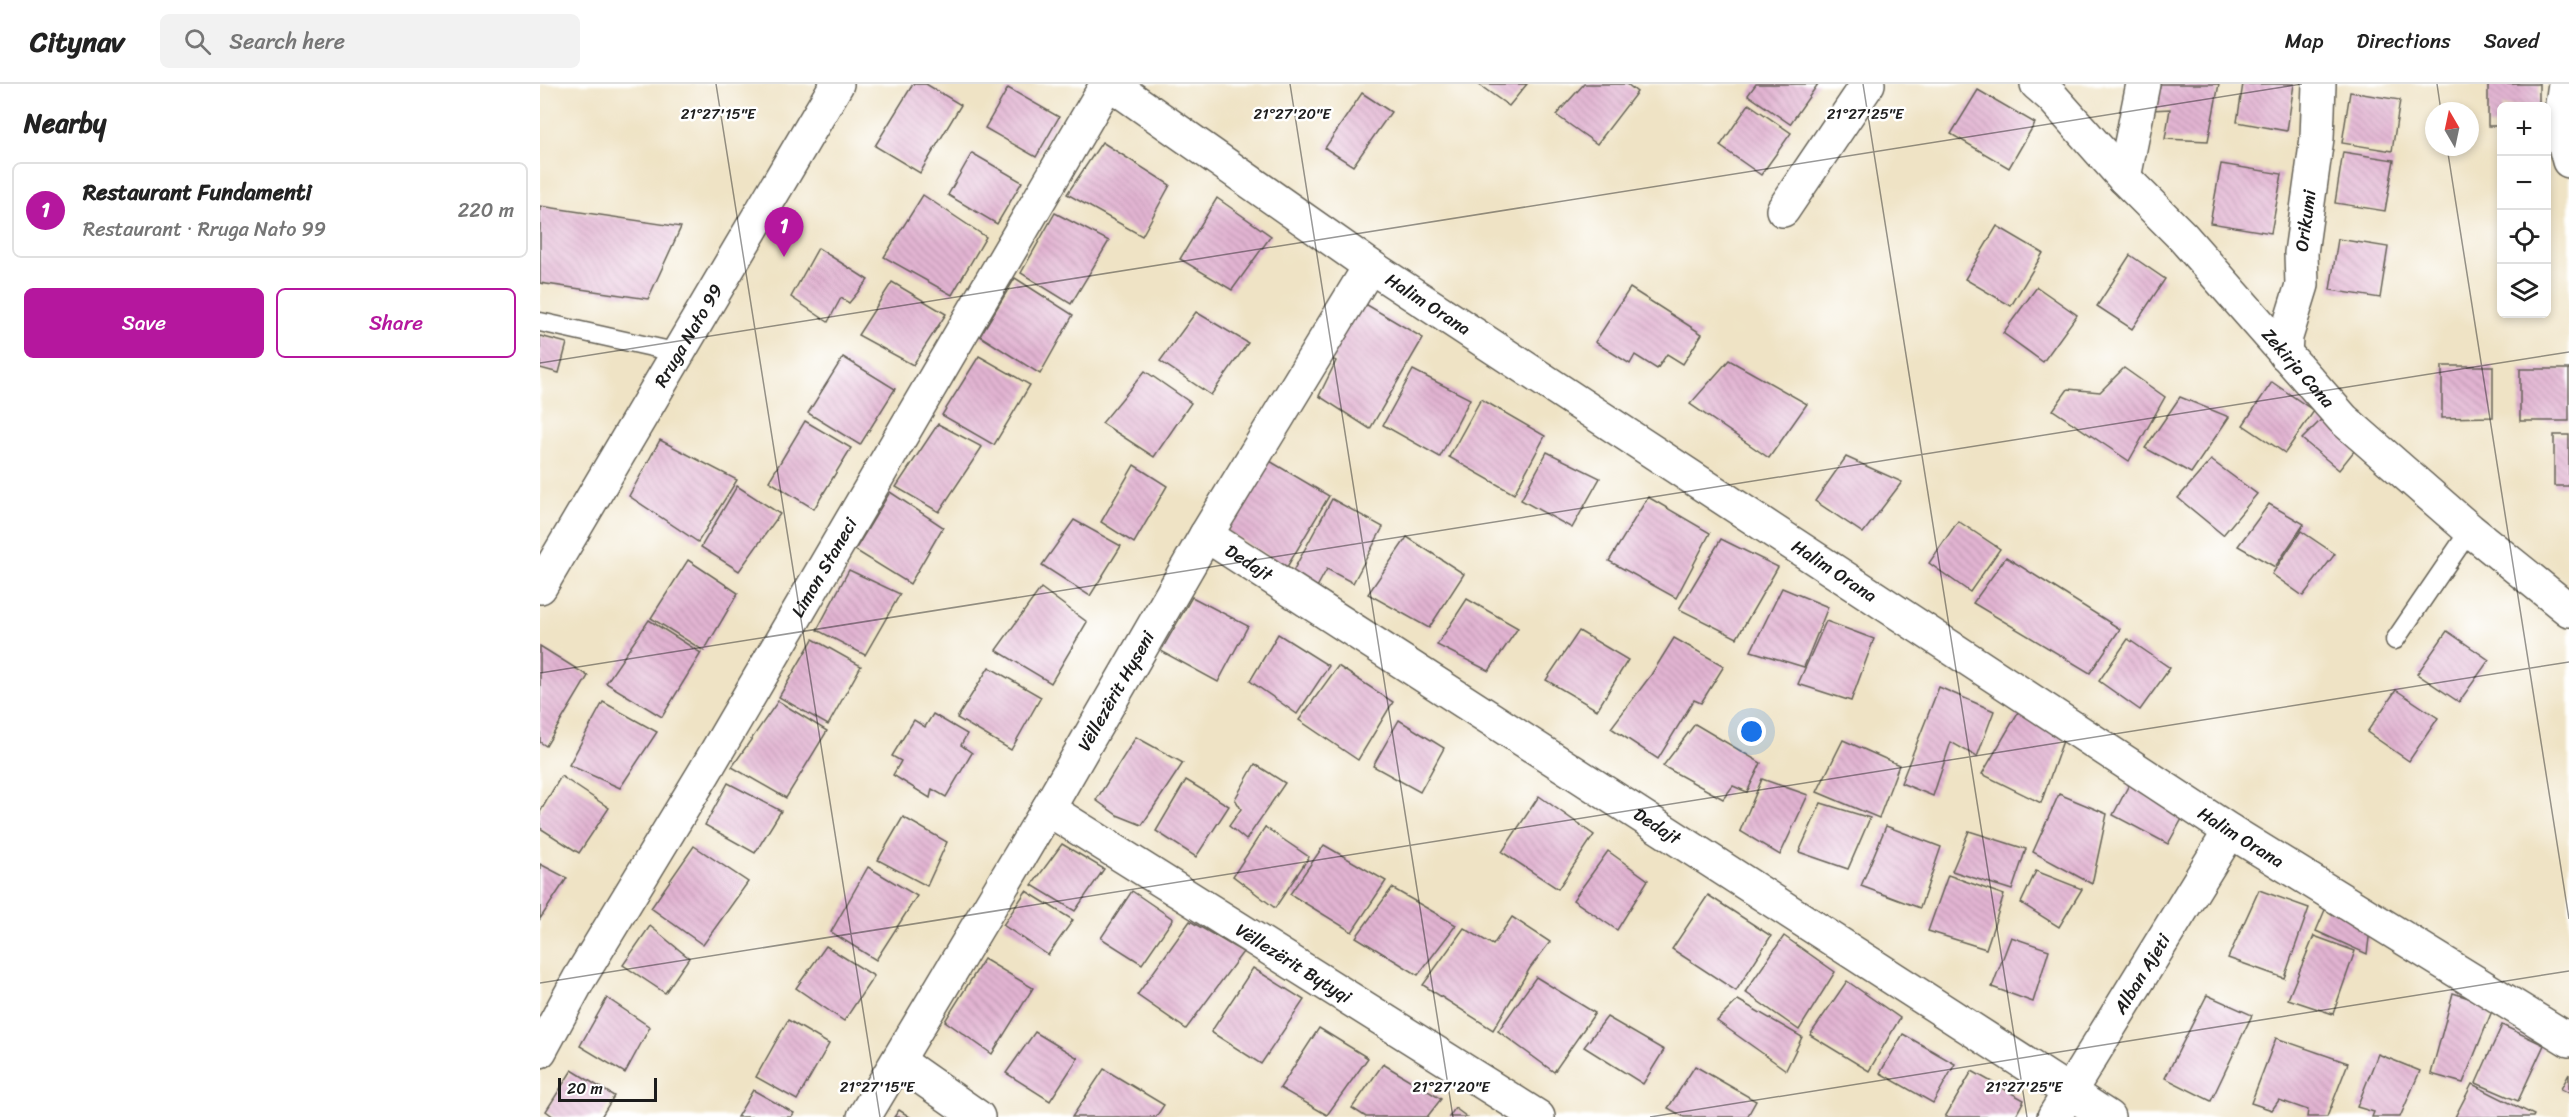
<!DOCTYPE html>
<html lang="en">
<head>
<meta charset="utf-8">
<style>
	body { margin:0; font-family:Sriracha,sans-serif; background:#f2f2f2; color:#222 }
	.controls { position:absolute; right:18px; top:18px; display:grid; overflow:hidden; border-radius:9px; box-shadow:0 3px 9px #0003 }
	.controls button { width:54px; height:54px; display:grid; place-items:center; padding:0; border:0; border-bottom:2px solid #e0e0e0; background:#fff; color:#222; font:30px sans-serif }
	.compass { position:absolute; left:1885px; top:18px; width:54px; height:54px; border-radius:50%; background:#fff; box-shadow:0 3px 9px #0003; rotate:351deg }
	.scale { position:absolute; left:18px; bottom:15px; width:99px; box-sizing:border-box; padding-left:6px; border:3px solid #1c1c1c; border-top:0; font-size:16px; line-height:21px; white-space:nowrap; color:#1c1c1c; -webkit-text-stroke:4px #fff; paint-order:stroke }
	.you { position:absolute; left:1212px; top:648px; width:21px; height:21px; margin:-15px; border:4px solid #fff; border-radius:50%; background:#1a73e8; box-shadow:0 0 0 9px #1a73e833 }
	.badge { display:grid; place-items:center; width:39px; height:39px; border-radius:50%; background:#b5179e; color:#fff; font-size:20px; font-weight:700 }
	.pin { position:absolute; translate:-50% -50px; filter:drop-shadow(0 2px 3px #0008) }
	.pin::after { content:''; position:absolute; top:32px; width:21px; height:18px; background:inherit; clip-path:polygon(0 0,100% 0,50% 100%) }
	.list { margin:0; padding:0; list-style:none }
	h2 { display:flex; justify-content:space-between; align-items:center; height:78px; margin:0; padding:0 24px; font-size:26px }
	h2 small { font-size:20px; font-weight:400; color:#767676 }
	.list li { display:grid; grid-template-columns:39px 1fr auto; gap:18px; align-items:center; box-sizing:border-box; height:96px; margin:0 12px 12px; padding:0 12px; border:2px solid #e0e0e0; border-radius:9px }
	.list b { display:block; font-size:22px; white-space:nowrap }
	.list p { margin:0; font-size:20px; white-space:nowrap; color:#767676 }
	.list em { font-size:20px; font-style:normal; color:#767676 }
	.actions { display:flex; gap:12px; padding:18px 24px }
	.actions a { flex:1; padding:14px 0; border:2px solid #b5179e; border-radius:9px; text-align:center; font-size:21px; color:#b5179e }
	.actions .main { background:#b5179e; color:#fff }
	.icon { flex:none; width:33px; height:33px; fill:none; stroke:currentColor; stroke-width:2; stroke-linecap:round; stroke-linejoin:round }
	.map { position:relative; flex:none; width:2029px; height:1033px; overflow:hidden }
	header { display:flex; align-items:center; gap:36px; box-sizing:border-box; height:84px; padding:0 30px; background:#fff; border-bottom:2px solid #e0e0e0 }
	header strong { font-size:28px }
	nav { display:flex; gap:33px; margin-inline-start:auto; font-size:21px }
	.search { width:420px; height:54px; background:#f2f2f2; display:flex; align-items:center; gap:15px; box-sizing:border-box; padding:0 21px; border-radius:9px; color:#767676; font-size:22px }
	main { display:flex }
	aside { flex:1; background:#fff }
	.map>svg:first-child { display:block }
</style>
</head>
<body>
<header>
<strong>Citynav</strong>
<div class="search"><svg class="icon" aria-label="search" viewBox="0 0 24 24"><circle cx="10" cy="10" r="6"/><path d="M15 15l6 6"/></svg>Search here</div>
<nav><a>Map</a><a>Directions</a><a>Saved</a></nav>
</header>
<main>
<aside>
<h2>Nearby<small></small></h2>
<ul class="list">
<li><span class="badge">1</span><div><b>Restaurant Fundamenti</b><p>Restaurant · Rruga Nato 99</p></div><em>220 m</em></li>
</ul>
<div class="actions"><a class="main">Save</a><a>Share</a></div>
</aside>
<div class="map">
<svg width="2029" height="1033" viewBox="0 0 2029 1033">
	<defs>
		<pattern id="building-back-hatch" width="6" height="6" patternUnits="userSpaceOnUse" patternTransform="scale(1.5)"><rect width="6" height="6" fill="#e2b4d2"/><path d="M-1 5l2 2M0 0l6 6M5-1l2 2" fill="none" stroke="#c19ab4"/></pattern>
	</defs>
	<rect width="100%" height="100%" fill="#fff"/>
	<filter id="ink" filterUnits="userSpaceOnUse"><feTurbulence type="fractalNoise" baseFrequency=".0167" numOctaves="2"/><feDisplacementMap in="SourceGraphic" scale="12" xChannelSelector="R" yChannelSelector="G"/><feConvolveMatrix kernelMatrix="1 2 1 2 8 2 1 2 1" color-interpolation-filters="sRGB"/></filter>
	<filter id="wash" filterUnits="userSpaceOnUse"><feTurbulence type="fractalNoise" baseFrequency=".008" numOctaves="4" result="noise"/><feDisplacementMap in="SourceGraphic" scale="24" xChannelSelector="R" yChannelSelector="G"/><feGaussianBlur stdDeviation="1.35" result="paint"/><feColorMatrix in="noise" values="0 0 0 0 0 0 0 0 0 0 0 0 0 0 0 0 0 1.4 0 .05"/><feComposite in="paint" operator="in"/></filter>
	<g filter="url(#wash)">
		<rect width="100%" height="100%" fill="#efe3c5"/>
		<g id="blocks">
			<g fill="url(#building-back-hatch)">
				<path d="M 373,0 L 386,0 L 421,21 L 380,89 L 335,62 Z"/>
				<path d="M 938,0 L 987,0 L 969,22 Z"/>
				<path d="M 1044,0 L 1087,0 L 1097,8 L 1057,60 L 1016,31 Z"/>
				<path d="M 1216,0 L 1278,0 L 1250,40 L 1208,11 Z"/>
				<path d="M 1615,0 L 1679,0 L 1668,57 L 1625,55 L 1630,25 L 1611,26 Z"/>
				<path d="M 1703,0 L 1754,0 L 1747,47 L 1697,38 Z"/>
				<path d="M 1948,0 L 1999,0 L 1999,22 L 1962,22 L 1962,42 L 1948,42 Z"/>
				<path d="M 468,4 L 519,33 L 496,73 L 445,44 Z"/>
				<path d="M 1438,6 L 1495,39 L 1469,84 L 1411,50 Z"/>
				<path d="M 1810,8 L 1860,16 L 1852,67 L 1802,59 Z"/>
				<path d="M 822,9 L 851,28 L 813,82 L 785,64 Z"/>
				<path d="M 1209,20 L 1251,49 L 1221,91 L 1180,62 Z"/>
				<path d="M 562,58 L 630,101 L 602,152 L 527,110 Z"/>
				<path d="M 1803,68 L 1854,76 L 1845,127 L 1795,119 Z"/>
				<path d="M 432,69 L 482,98 L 457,140 L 408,111 Z"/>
				<path d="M 1681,80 L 1742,90 L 1731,149 L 1670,139 Z"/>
				<path d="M 383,111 L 446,153 L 412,211 L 344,173 Z"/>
				<path d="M 677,114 L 731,152 L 692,206 L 640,175 Z"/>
				<path d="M 0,122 L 141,143 L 108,215 L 0,199 Z"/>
				<path d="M 515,129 L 569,157 L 531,220 L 481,189 Z"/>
				<path d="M 1457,142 L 1503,169 L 1471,222 L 1425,195 Z"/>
				<path d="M 1798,155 L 1848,163 L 1840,214 L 1790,206 Z"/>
				<path d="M 278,164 L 328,196 L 309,219 L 301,214 L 288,238 L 251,213 Z"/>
				<path d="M 1590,171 L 1625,195 L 1592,245 L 1557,222 Z"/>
				<path d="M 475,194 L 533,231 L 500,290 L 440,252 Z"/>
				<path d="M 352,198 L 406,230 L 373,281 L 318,251 Z"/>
				<path d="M 1497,203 L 1537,231 L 1503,278 L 1463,249 Z"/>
				<path d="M 1090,204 L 1162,250 L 1143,280 L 1127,270 L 1117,285 L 1095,271 L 1090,280 L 1055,258 Z"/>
				<path d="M 817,215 L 883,254 L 830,345 L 779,312 L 796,277 L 785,271 Z"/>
				<path d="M 656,228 L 708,259 L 671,311 L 620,277 Z"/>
				<path d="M 0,252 L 27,259 L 19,289 L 0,284 Z"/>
				<path d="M 439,272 L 490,301 L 454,361 L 402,331 Z"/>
				<path d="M 303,273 L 355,305 L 320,361 L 268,329 Z"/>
				<path d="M 1189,276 L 1267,320 L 1229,374 L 1150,320 Z"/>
				<path d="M 1902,282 L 1953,282 L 1953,333 L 1902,334 Z"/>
				<path d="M 1584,284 L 1625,313 L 1589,377 L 1513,326 L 1528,305 L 1560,308 Z"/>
				<rect x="1980" y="285" width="49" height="52"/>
				<path d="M 873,286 L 930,315 L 900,373 L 843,341 Z"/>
				<path d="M 605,287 L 651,319 L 614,373 L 562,339 Z"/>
				<path d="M 1732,298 L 1774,327 L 1745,369 L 1703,341 Z"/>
				<path d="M 1640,313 L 1689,333 L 1651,389 L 1605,364 Z"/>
				<path d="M 941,315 L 1005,352 L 974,410 L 909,373 Z"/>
				<path d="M 1782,335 L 1819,361 L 1799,386 L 1762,355 Z"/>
				<path d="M 265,337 L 311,364 L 274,425 L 229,397 Z"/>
				<path d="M 398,340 L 442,363 L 399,428 L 356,403 Z"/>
				<rect x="2014" y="351" width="15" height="51"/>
				<path d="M 120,356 L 197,396 L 158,458 L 89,412 Z"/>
				<path d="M 1007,368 L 1060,394 L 1032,444 L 981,416 Z"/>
				<path d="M 1306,373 L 1362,398 L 1323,449 L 1275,417 Z"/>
				<path d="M 728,376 L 789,412 L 747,483 L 686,447 Z"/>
				<path d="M 1671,376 L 1717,410 L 1683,451 L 1638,414 Z"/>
				<path d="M 594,381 L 627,402 L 594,459 L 561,438 Z"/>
				<path d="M 197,402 L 240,430 L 199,487 L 161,463 Z"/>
				<path d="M 350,408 L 403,443 L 370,500 L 315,466 Z"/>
				<path d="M 1108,413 L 1170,449 L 1136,514 L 1069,477 Z"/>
				<path d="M 792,415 L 843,443 L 813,499 L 787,485 L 777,503 L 752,489 Z"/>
				<path d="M 1729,420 L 1764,440 L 1735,483 L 1698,462 Z"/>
				<path d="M 534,436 L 581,462 L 550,512 L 502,481 Z"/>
				<path d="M 1418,437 L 1460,465 L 1430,508 L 1389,479 Z"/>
				<path d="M 1761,447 L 1795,470 L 1763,512 L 1732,490 Z"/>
				<path d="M 867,453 L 924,490 L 889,544 L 828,510 Z"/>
				<path d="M 1181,455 L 1238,483 L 1197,554 L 1139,525 Z"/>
				<path d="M 1466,473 L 1580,545 L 1550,589 L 1433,519 Z"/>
				<path d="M 148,476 L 198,509 L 164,567 L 111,534 Z"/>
				<path d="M 309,486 L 360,510 L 325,571 L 277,546 Z"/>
				<path d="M 501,504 L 547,538 L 511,599 L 456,566 Z"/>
				<path d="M 1242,504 L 1288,523 L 1264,583 L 1211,567 Z"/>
				<path d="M 652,513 L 708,542 L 678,598 L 621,567 Z"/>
				<path d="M 927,515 L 978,544 L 949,587 L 897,561 Z"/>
				<path d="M 109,536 L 161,569 L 122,633 L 66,599 Z"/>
				<path d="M 1286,537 L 1334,555 L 1311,617 L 1258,600 Z"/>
				<path d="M 1039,547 L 1088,576 L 1057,626 L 1006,596 Z"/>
				<path d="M 1907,547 L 1949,576 L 1919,618 L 1877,590 Z"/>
				<path d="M 738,550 L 789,582 L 757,630 L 710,597 Z"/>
				<path d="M 1134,554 L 1184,582 L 1161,619 L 1154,616 L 1118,675 L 1071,644 L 1111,591 Z"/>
				<path d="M 273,555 L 321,582 L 288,641 L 239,613 Z"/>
				<path d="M 1588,555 L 1630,584 L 1600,626 L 1559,597 Z"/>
				<path d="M 0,562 L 48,592 L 6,662 L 0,658 Z"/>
				<path d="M 798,582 L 853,618 L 818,676 L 759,636 Z"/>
				<path d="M 449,583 L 501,613 L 471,666 L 417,634 Z"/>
				<path d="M 1399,603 L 1454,627 L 1437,673 L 1411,658 L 1393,712 L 1361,699 Z"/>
				<path d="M 1856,606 L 1898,634 L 1869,677 L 1827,648 Z"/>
				<path d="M 238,617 L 287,647 L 246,714 L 192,683 Z"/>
				<path d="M 63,618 L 117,648 L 80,704 L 29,681 Z"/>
				<path d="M 1480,625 L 1525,651 L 1501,719 L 1442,690 Z"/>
				<path d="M 393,630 L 427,650 L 421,661 L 432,669 L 406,713 L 392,705 L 390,714 L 353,691 L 361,677 L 352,672 L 374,636 L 385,643 Z"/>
				<path d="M 859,636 L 904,664 L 880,708 L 833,682 Z"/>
				<path d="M 1155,640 L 1221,679 L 1207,708 L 1193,702 L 1183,715 L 1123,682 Z"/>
				<path d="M 596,653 L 643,679 L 602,741 L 577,731 L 556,716 Z"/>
				<path d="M 1303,656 L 1359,681 L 1339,734 L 1277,708 Z"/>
				<path d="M 715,680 L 745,699 L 706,756 L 689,742 L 701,725 L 695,715 Z"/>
				<path d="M 21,692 L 69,724 L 39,769 L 0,744 L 0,728 Z"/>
				<path d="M 1222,695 L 1268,711 L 1240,771 L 1200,747 Z"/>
				<path d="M 646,696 L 689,722 L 656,773 L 616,747 Z"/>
				<path d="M 1591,697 L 1648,724 L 1628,760 L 1573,731 Z"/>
				<path d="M 188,699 L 241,727 L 215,769 L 165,741 Z"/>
				<path d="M 1519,710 L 1567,730 L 1552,800 L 1493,768 Z"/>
				<path d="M 999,712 L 1054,751 L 1018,805 L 962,768 Z"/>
				<path d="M 1281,719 L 1330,734 L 1308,785 L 1259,768 Z"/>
				<path d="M 363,733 L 407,758 L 387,802 L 338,776 Z"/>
				<path d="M 1346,742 L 1401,763 L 1380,824 L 1321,802 Z"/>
				<path d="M 725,743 L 769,773 L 735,824 L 693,792 Z"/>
				<path d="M 1429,747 L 1486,765 L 1472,806 L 1412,787 Z"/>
				<path d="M 522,760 L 564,785 L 535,827 L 492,801 Z"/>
				<path d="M 784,761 L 846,797 L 812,848 L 750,810 Z"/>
				<path d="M 154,762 L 208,798 L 163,861 L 111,824 Z"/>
				<path d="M 1068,767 L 1108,796 L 1077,846 L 1033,816 Z"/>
				<path d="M 0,780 L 27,794 L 0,835 Z"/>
				<path d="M 328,783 L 377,812 L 336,876 L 291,848 Z"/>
				<path d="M 1496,787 L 1542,805 L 1519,843 L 1481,819 Z"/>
				<path d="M 1408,791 L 1464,811 L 1446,865 L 1388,847 Z"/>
				<path d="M 852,804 L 916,841 L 878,891 L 816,853 Z"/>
				<path d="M 1719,806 L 1769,824 L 1744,894 L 1688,874 Z"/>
				<path d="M 486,807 L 533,836 L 508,871 L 463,841 Z"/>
				<path d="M 592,807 L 633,835 L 602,880 L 561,854 Z"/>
				<path d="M 1168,811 L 1231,852 L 1196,907 L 1132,865 Z"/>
				<path d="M 1787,821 L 1830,846 L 1827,870 L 1776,847 Z"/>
				<path d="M 972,833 L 1010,858 L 990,884 L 953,946 L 883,901 L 924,844 L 953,861 Z"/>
				<path d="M 650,837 L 703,868 L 646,945 L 597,911 Z"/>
				<path d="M 110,842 L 149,874 L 125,909 L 83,881 Z"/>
				<path d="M 1244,852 L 1295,888 L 1259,946 L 1205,908 Z"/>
				<path d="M 1774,852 L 1815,867 L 1793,930 L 1748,915 Z"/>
				<path d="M 1471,853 L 1509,866 L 1493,918 L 1452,903 Z"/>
				<path d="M 286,862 L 334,892 L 304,937 L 256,904 Z"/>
				<path d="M 444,875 L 493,904 L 452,970 L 405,937 Z"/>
				<path d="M 713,884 L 764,916 L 721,980 L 671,948 Z"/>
				<path d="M 996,893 L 1055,929 L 1014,988 L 958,947 Z"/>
				<path d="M 1307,897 L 1360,934 L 1329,987 L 1270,951 Z"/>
				<path d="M 1913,909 L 1954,922 L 1923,999 L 1891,990 Z"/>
				<path d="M 1667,911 L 1712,931 L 1671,1017 L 1625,994 Z"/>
				<path d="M 67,914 L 110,943 L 85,989 L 40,962 Z"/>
				<path d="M 1198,916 L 1262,953 L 1246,986 L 1177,937 Z"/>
				<path d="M 1067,933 L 1124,966 L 1103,1000 L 1044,963 Z"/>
				<path d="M 248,936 L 289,960 L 257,1016 L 216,993 Z"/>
				<path d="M 1962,941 L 2004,961 L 1978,1017 L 1936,999 Z"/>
				<path d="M 779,944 L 828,974 L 787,1031 L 740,1004 Z"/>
				<path d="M 495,948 L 538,974 L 510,1017 L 466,989 Z"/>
				<path d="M 1363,950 L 1415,980 L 1393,1019 L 1340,989 Z"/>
				<path d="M 1736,954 L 1808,979 L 1787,1033 L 1767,1033 L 1768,1026 L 1739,1016 L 1732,1026 L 1711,1019 Z"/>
				<path d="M 1838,970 L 1880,987 L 1860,1033 L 1832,1033 L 1834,1028 L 1817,1023 Z"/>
				<path d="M 843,980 L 901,1015 L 887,1033 L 826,1033 L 812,1024 Z"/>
				<path d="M 1155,982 L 1216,1017 L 1207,1033 L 1144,1033 L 1128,1024 Z"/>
				<path d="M 564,985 L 624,1021 L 616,1033 L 532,1033 Z"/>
				<path d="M 32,986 L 74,1012 L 61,1033 L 14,1033 L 6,1027 Z"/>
				<path d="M 1432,987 L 1484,1016 L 1475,1033 L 1405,1033 Z"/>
				<path d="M 2029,990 L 2029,1009 L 2021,1005 Z"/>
				<path d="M 1932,1000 L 1994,1031 L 1993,1033 L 1915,1033 Z"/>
				<path d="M 213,1006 L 254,1029 L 251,1033 L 197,1033 Z"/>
				<path d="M 915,1024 L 927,1033 L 909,1033 Z"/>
				<path d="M 359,1026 L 370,1033 L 354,1033 Z"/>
			</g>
		</g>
	</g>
	<g filter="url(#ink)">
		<use href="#blocks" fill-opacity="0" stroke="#666257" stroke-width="1.5"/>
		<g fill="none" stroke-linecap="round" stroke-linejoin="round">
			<defs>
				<g id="lane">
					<path d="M 0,238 L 139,269"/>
					<path d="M 1855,556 L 1930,446"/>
				</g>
				<g id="street">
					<path id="s1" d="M 1497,0 L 1512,13 L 1584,94 L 1642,152 L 1803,335 L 1930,446 L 2029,526"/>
					<path d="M 1584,94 L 1603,0"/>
					<path d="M 1243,126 L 1328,0"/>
					<path id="s2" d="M 1745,270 L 1746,253 L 1762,201 L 1761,169 L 1777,54 L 1779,0"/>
					<path id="s3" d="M 666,451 L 1568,1033"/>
					<path id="s4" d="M 508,725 L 998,1033"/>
					<path id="s5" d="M 0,967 L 39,895 L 164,689 L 567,0"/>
					<path d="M 358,977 L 438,1033"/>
					<path id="s6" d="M 324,1033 L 508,725 L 666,451 L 830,182"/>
					<path id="s7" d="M 1514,1033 L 1690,747"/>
				</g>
				<g id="secondary">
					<path id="s8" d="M 571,0 L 830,182 L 1690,747 L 2029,956"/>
					<path d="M 2025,0 L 2019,40 L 2029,77"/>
					<path id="s9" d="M 0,503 L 297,0"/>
				</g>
			</defs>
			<use href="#lane" stroke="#666257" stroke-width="21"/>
			<use href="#street" stroke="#666257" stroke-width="36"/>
			<use href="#secondary" stroke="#666257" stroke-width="36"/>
			<use href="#lane" stroke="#fff" stroke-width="18"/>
			<use href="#street" stroke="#fff" stroke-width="33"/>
			<use href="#secondary" stroke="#fff" stroke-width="33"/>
		</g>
	</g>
	<path fill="none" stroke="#1c1c1c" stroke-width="1.5" stroke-opacity="0.45" d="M 176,0 L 340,1033M 750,0 L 913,1033M 1323,0 L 1487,1033M 1897,0 L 1901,27M 1907,63 L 2029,835M 0,279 L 1762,0M 0,589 L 2029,268M 0,899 L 2029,578M 1110,1033 L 2029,887"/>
	<g text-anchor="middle" stroke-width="5" stroke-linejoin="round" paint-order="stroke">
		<g font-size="18" fill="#1c1c1c" stroke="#fff">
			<text dy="6" stroke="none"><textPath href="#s2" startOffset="136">Orikumi</textPath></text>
			<text dy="6" stroke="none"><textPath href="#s8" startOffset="386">Halim Orana</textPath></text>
			<text dy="6" stroke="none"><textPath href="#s9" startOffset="292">Rruga Nato 99</textPath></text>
			<text dy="6" stroke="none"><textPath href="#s1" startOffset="386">Zekirja Cana</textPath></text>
			<text dy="6" stroke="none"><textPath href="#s3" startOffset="51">Dedajt</textPath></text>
			<text dy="6" stroke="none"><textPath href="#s5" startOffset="561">Limon Staneci</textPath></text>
			<text dy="6" stroke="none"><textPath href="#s8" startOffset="872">Halim Orana</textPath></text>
			<text dy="6" stroke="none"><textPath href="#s6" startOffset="495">Vëllezërit Hyseni</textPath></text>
			<text dy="6" stroke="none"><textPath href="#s3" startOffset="537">Dedajt</textPath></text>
			<text dy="6" stroke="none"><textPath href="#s8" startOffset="1358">Halim Orana</textPath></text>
			<text dy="6" stroke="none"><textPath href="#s4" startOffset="290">Vëllezërit Bytyqi</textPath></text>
			<text dy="6" stroke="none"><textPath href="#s7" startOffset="168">Alban Ajeti</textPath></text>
		</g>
	</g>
	<g font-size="15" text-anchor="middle" fill="#1c1c1c" stroke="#fff" stroke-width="5" stroke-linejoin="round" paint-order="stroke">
		<text x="1325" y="35">21°27'25"E</text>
		<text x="178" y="35">21°27'15"E</text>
		<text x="752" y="35">21°27'20"E</text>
		<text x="337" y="1008">21°27'15"E</text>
		<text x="911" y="1008">21°27'20"E</text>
		<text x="1484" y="1008">21°27'25"E</text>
	</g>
</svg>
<div class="controls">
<button>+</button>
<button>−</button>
<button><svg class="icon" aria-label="locate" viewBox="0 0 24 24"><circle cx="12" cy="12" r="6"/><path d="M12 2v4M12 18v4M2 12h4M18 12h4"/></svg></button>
<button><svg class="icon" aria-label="layers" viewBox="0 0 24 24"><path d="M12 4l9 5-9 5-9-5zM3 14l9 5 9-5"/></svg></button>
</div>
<svg class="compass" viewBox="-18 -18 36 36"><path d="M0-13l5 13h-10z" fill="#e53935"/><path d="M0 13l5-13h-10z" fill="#767676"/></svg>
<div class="scale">20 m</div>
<div class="you"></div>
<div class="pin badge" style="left:244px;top:173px">1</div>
</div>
</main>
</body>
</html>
